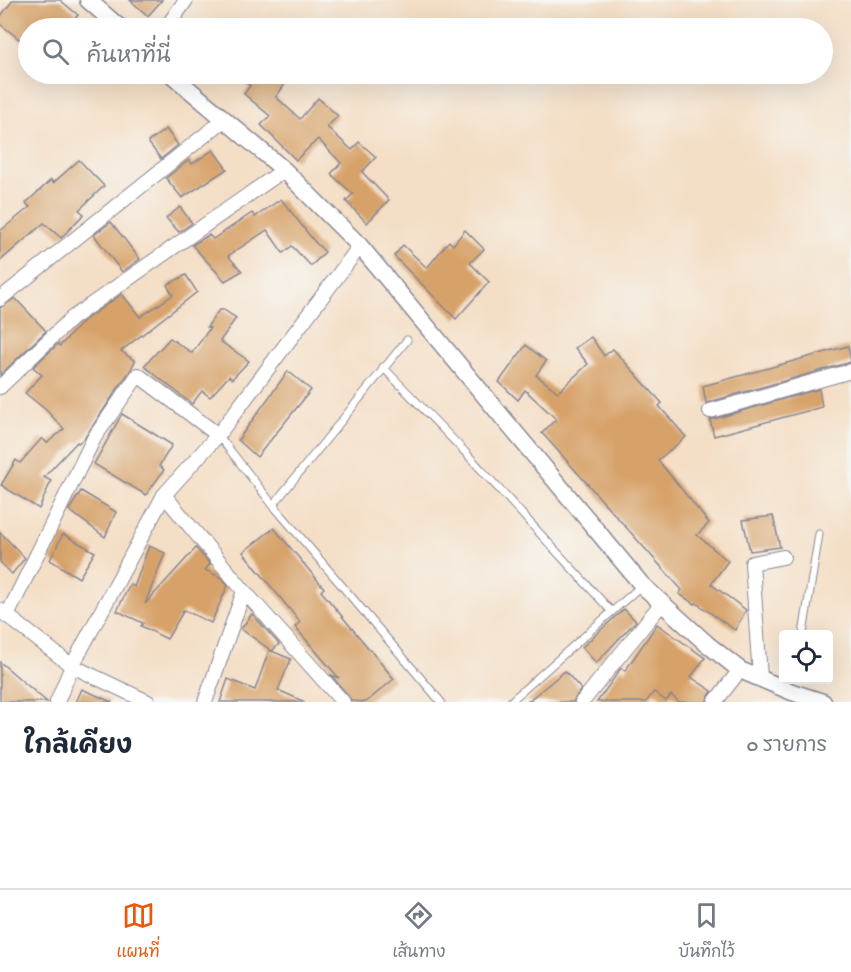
<!DOCTYPE html>
<html lang="th">
<head>
<meta charset="utf-8">
<style>
	body { margin:0; font-family:"Gochi Hand","Playpen Sans Thai",sans-serif; background:#f6f6f7; color:#1f2937 }
	.controls { position:absolute; right:18px; bottom:18px; display:grid; overflow:hidden; border-radius:6px; box-shadow:0 6px 24px #0002 }
	.controls button { width:54px; height:54px; display:grid; place-items:center; padding:0; border:0; border-bottom:2px solid #e0e1e3; background:#fff; color:#1f2937; font:30px sans-serif }
	.list { margin:0; padding:0; list-style:none }
	h2 { display:flex; justify-content:space-between; align-items:center; height:78px; margin:0; padding:0 24px; font-size:26px }
	h2 small { font-size:20px; font-weight:400; color:#747a83 }
	.icon { flex:none; width:33px; height:33px; fill:none; stroke:currentColor; stroke-width:2; stroke-linecap:round; stroke-linejoin:round }
	.map { position:relative; flex:none; width:851px; height:702px; overflow:hidden }
	.search { position:absolute; background:#fff; box-shadow:0 6px 24px #0002; left:18px; right:18px; top:18px; height:66px; display:flex; align-items:center; gap:15px; box-sizing:border-box; padding:0 21px; border-radius:33px; color:#747a83; font-size:22px }
	.sheet { height:186px; background:#fff }
	nav { display:flex; justify-content:space-around; align-items:center; box-sizing:border-box; height:84px; border-top:2px solid #e0e1e3; background:#fff; font-size:16px; color:#747a83 }
	nav a { display:grid; justify-items:center; gap:3px }
	nav .on { color:#ea580c }
	.map>svg:first-child { display:block }
</style>
</head>
<body>
<div class="map">
<svg width="851" height="702" viewBox="0 0 851 702">
	<rect width="100%" height="100%" fill="#f6f6f2"/>
	<filter id="ink" filterUnits="userSpaceOnUse"><feTurbulence type="fractalNoise" baseFrequency=".0167" numOctaves="2"/><feDisplacementMap in="SourceGraphic" scale="12" xChannelSelector="R" yChannelSelector="G"/><feConvolveMatrix kernelMatrix="1 2 1 2 8 2 1 2 1" color-interpolation-filters="sRGB"/></filter>
	<filter id="wash" filterUnits="userSpaceOnUse"><feTurbulence type="fractalNoise" baseFrequency=".008" numOctaves="4" result="noise"/><feDisplacementMap in="SourceGraphic" scale="24" xChannelSelector="R" yChannelSelector="G"/><feGaussianBlur stdDeviation="1.35" result="paint"/><feColorMatrix in="noise" values="0 0 0 0 0 0 0 0 0 0 0 0 0 0 0 0 0 1.4 0 .05"/><feComposite in="paint" operator="in"/></filter>
	<g filter="url(#wash)">
		<rect width="100%" height="100%" fill="#f4dec5"/>
		<g id="blocks">
			<g fill="#d7a269">
				<path d="M 13,0 L 60,0 L 78,15 L 67,28 L 28,28 L 28,46 L 0,24 L 0,17 Z"/>
				<path d="M 130,0 L 162,0 L 148,16 Z"/>
				<path d="M 235,74 L 292,74 L 276,97 L 300,119 L 318,98 L 338,116 L 327,127 L 352,150 L 359,142 L 376,157 L 362,172 L 389,200 L 367,223 L 346,201 L 353,194 L 331,174 L 341,163 L 318,139 L 296,160 L 261,125 L 270,116 L 244,94 L 250,86 Z"/>
				<path d="M 166,129 L 178,145 L 161,159 L 148,142 Z"/>
				<path d="M 213,150 L 227,169 L 182,198 L 166,178 L 189,160 L 192,164 Z"/>
				<path d="M 79,160 L 104,186 L 79,210 L 84,214 L 61,238 L 44,223 L 0,261 L 0,231 L 30,207 L 26,203 L 51,180 L 53,183 Z"/>
				<path d="M 281,199 L 314,241 L 325,252 L 311,266 L 292,246 L 283,253 L 267,230 L 228,256 L 242,271 L 225,281 L 192,245 L 209,235 L 213,239 L 252,213 L 255,217 Z"/>
				<path d="M 180,207 L 192,223 L 179,232 L 166,218 Z"/>
				<path d="M 111,222 L 140,259 L 122,272 L 94,235 Z"/>
				<path d="M 465,230 L 484,249 L 470,263 L 489,282 L 456,319 L 394,256 L 403,245 L 427,268 L 449,241 L 453,245 Z"/>
				<path d="M 186,275 L 197,292 L 121,351 L 135,361 L 131,369 L 84,439 L 78,443 L 77,442 L 44,477 L 51,481 L 39,509 L 1,485 L 16,460 L 20,463 L 42,438 L 47,443 L 64,429 L 46,410 L 25,393 L 42,375 L 33,367 L 58,344 L 60,346 L 82,322 L 122,294 L 140,317 L 173,295 L 167,285 Z"/>
				<path d="M 15,298 L 46,331 L 0,375 L 0,308 Z"/>
				<path d="M 219,310 L 224,310 L 236,318 L 220,341 L 249,361 L 232,379 L 229,376 L 210,397 L 202,391 L 192,404 L 144,366 L 170,338 L 192,353 L 210,328 L 207,327 Z"/>
				<path d="M 591,337 L 604,356 L 613,349 L 662,403 L 659,406 L 686,437 L 658,460 L 709,523 L 697,535 L 728,561 L 711,584 L 746,610 L 735,630 L 696,603 L 695,604 L 679,594 L 682,590 L 542,433 L 556,419 L 525,390 L 518,400 L 499,382 L 526,345 L 546,361 L 536,375 L 558,392 L 588,364 L 575,348 Z"/>
				<path d="M 848,346 L 851,362 L 706,403 L 703,386 Z"/>
				<path d="M 288,371 L 311,390 L 257,457 L 238,440 Z"/>
				<path d="M 819,389 L 822,407 L 714,436 L 710,420 Z"/>
				<path d="M 122,414 L 172,445 L 159,466 L 164,470 L 146,495 L 94,464 Z"/>
				<path d="M 81,491 L 116,512 L 105,537 L 69,510 Z"/>
				<path d="M 773,516 L 780,547 L 750,551 L 743,520 Z"/>
				<path d="M 274,528 L 324,588 L 321,591 L 394,679 L 366,702 L 352,701 L 331,675 L 339,678 L 295,627 L 300,622 L 243,552 Z"/>
				<path d="M 0,532 L 25,558 L 12,574 L 0,562 Z"/>
				<path d="M 63,534 L 95,552 L 79,578 L 50,560 Z"/>
				<path d="M 149,546 L 165,553 L 145,604 L 196,548 L 210,564 L 205,570 L 222,578 L 228,585 L 211,623 L 184,610 L 167,639 L 141,626 L 143,623 L 117,611 L 130,584 L 134,587 Z"/>
				<path d="M 624,609 L 636,621 L 596,663 L 582,647 Z"/>
				<path d="M 252,614 L 279,644 L 272,651 L 241,629 Z"/>
				<path d="M 657,624 L 705,658 L 691,677 L 712,691 L 706,702 L 679,702 L 671,695 L 666,701 L 654,692 L 646,702 L 597,702 L 621,668 L 625,671 Z"/>
				<path d="M 269,650 L 291,659 L 278,690 L 305,702 L 220,702 L 228,679 L 255,690 Z"/>
				<path d="M 0,662 L 47,702 L 0,702 Z"/>
				<path d="M 565,671 L 581,689 L 573,702 L 527,702 Z"/>
				<path d="M 82,689 L 112,702 L 76,702 Z"/>
			</g>
		</g>
	</g>
	<g filter="url(#ink)">
		<use href="#blocks" fill-opacity="0" stroke="#888692" stroke-width="1.5"/>
		<g fill="none" stroke-linecap="round" stroke-linejoin="round">
			<defs>
				<g id="service">
					<path d="M 383,367 L 466,453 L 612,612"/>
					<path d="M 218,435 L 273,505 L 441,702"/>
					<path d="M 273,505 L 407,340"/>
					<path d="M 803,634 L 819,534"/>
					<path d="M 510,702 L 642,585"/>
				</g>
				<g id="minor">
					<path d="M 166,28 L 186,0"/>
					<path d="M 0,299 L 225,119"/>
					<path d="M 0,387 L 72,318 L 284,170"/>
					<path d="M 710,411 L 851,371"/>
					<path d="M 164,495 L 244,591 L 343,702"/>
					<path d="M 0,610 L 72,666 L 148,702"/>
					<path d="M 7,616 L 94,438 L 138,375 L 218,435"/>
					<path d="M 760,677 L 752,563 L 783,557"/>
					<path d="M 57,702 L 72,666 L 164,495 L 218,435 L 360,246"/>
					<path d="M 205,702 L 244,591"/>
					<path d="M 582,702 L 662,603"/>
					<path d="M 715,702 L 740,670"/>
				</g>
				<g id="tertiary">
					<path d="M 88,0 L 120,28"/>
					<path d="M 171,74 L 284,170 L 360,246 L 642,585 L 707,644 L 740,670 L 792,692 L 823,702"/>
				</g>
			</defs>
			<use href="#service" stroke="#888692" stroke-width="9"/>
			<use href="#minor" stroke="#888692" stroke-width="16"/>
			<use href="#tertiary" stroke="#888692" stroke-width="19"/>
			<use href="#service" stroke="#fff" stroke-width="7"/>
			<use href="#minor" stroke="#fff" stroke-width="14"/>
			<use href="#tertiary" stroke="#fff" stroke-width="16"/>
		</g>
	</g>
</svg>
<div class="controls">
<button><svg class="icon" aria-label="locate" viewBox="0 0 24 24"><circle cx="12" cy="12" r="6"/><path d="M12 2v4M12 18v4M2 12h4M18 12h4"/></svg></button>
</div>
<div class="search"><svg class="icon" aria-label="search" viewBox="0 0 24 24"><circle cx="10" cy="10" r="6"/><path d="M15 15l6 6"/></svg>ค้นหาที่นี่</div>
</div>
<section class="sheet">
<h2>ใกล้เคียง<small>0 รายการ</small></h2>
<ul class="list">
</ul>
</section>
<nav>
<a class="on"><svg class="icon" aria-label="map" viewBox="0 0 24 24"><path d="M3 6l6-2 6 2 6-2v14l-6 2-6-2-6 2zM9 4v14M15 6v14"/></svg>แผนที่</a>
<a><svg class="icon" aria-label="directions" viewBox="0 0 24 24"><path d="M12 3l9 9-9 9-9-9zM9 14v-3h6M13 9l2 2-2 2"/></svg>เส้นทาง</a>
<a><svg class="icon" aria-label="saved" viewBox="0 0 24 24"><path d="M7 4h10v16l-5-4-5 4z"/></svg>บันทึกไว้</a>
</nav>
</body>
</html>
